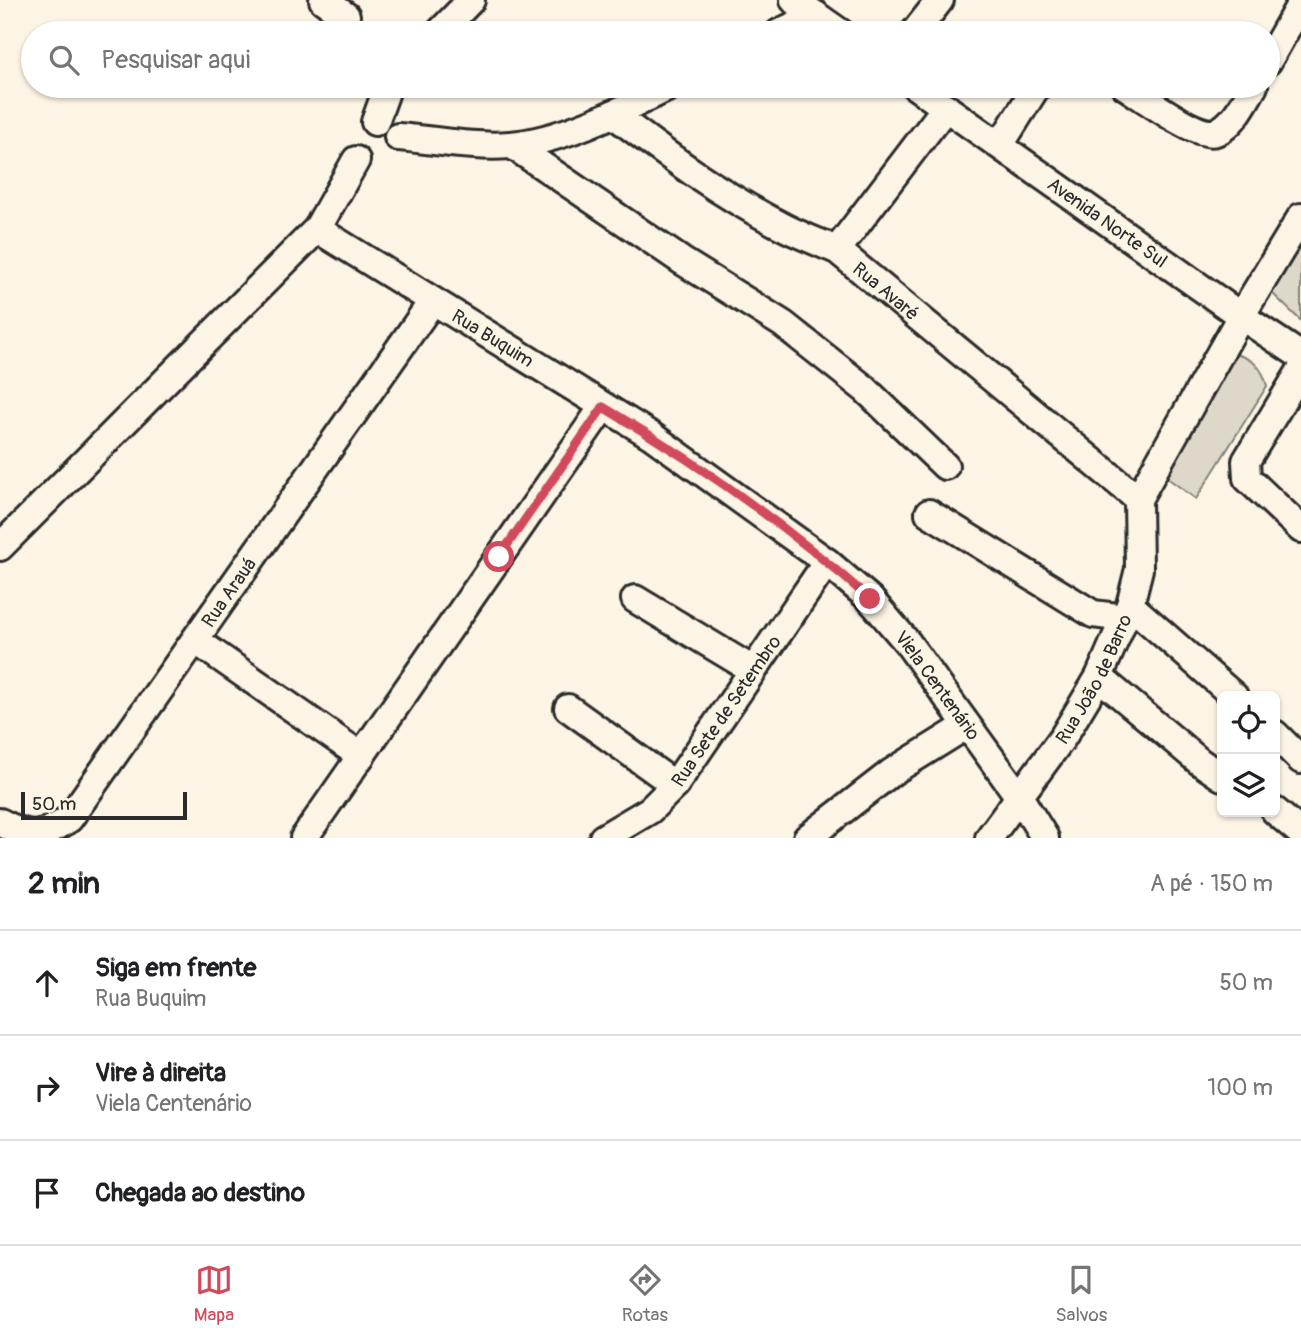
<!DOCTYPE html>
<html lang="pt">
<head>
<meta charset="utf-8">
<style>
	body { margin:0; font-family:Pangolin,sans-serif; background:#f6f6f6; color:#202124 }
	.controls { position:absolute; right:21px; bottom:21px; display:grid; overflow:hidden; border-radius:10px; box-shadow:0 2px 5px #0004 }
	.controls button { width:63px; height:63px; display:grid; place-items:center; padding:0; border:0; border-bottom:2px solid #e0e0e0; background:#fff; color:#202124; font:35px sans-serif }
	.scale { position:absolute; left:21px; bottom:18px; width:166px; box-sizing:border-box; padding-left:7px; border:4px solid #2b2b2b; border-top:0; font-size:19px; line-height:24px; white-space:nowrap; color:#2b2b2b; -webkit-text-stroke:5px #fcf5e5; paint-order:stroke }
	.stop { position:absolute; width:21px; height:21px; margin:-16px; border:5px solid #d1495b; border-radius:50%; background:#fff }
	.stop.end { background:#d1495b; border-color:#fff; box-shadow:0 2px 7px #0008 }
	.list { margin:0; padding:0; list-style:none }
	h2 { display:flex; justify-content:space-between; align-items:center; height:91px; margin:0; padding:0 28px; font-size:30px }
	h2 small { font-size:23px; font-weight:400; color:#757577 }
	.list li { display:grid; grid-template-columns:46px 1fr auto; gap:21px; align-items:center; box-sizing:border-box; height:105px; padding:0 28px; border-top:2px solid #e0e0e0 }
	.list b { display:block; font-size:26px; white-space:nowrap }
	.list p { margin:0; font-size:23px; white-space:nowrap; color:#757577 }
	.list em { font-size:23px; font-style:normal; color:#757577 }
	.icon { flex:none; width:38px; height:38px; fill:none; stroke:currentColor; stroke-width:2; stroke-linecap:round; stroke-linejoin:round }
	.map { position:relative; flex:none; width:1301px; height:838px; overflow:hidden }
	.search { position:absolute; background:#fff; box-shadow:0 2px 5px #0004; left:21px; right:21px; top:21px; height:77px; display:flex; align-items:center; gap:18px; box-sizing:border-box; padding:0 24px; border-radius:38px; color:#757577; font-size:26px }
	.sheet { height:406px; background:#fff }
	nav { display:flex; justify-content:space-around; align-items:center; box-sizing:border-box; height:98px; border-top:2px solid #e0e0e0; background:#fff; font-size:19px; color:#757577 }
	nav a { display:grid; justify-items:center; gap:4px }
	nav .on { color:#d1495b }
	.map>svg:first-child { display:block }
</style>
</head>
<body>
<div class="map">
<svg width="1301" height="838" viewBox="0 0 1301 838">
	<rect width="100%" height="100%" fill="#fcf5e5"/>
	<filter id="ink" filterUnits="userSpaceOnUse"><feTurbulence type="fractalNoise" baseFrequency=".0143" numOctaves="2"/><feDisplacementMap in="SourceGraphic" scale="14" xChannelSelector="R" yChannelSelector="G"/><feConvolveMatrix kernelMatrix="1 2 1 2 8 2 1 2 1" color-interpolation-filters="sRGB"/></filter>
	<g filter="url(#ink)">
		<g fill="#ded8ca" stroke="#84827a" stroke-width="2">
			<path d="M 1301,237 L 1301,318 L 1300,320 L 1271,292 Z"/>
			<path d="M 1233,353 C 1252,359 1262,365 1267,386 L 1196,499 L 1166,477 Z"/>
		</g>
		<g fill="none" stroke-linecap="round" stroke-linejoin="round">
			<defs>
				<g id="minor">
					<path d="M 323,0 L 346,16"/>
					<path d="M 794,0 L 841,33"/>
					<path d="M 439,33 L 471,0"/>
					<path d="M 779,33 L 816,15"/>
					<path d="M 914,33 L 940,0"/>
					<path d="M 1268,61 L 1301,3"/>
					<path id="s1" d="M 915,86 L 1241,316 L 1301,356"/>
					<path d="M 1125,86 C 1143,97 1198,139 1216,132 C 1234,125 1245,101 1254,86"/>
					<path id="s2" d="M 613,114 C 667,155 721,195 782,226 C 799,235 818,242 837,250 L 1138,499"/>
					<path d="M 375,122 L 388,86"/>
					<path d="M 398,137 C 435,140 474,148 510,145 C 560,142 626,108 671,86"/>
					<path d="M 512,145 L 682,261 L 783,324 L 865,389 L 945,466"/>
					<path d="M 1000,145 L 1037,86"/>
					<path d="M 317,229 L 356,160"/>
					<path d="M 837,250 L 946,107"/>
					<path d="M 1301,370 L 1246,461 L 1247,478 L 1301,529"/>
					<path d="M 929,513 L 1093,614 L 1125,618"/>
					<path id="s3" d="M 0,547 L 317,229 L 652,436 L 827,562 L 870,599 L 907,642 L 1020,798 L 1045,838"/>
					<path d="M 635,599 L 753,670"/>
					<path d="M 1130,605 L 1234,696"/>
					<path d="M 195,640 L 361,756"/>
					<path d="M 1099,677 L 1200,762 L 1222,777"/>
					<path d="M 568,708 L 675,785"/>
					<path d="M 1275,734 L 1301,760"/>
					<path d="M 1275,811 L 1301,833"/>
					<path id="s4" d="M 0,822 C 30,838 40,838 69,819 L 432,302"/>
					<path d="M 304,838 L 603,407"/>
					<path id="s5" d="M 603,838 L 650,810 L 675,785 L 827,562"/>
					<path d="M 807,838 L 892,772 L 966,726"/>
					<path id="s6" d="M 989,838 L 1063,737 L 1099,677 L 1130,605 L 1139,569 L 1138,499 L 1241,316 L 1301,217"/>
				</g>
			</defs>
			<use href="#minor" stroke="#2b2b2b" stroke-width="32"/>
			<use href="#minor" stroke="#fcf5e5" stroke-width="26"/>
		</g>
	</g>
	<g fill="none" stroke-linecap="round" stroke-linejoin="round" filter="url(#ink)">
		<path stroke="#d1495b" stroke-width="9" d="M 499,557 L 603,407 C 697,462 788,527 870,599"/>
	</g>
	<g text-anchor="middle" stroke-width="5" stroke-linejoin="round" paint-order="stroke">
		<g font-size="19" fill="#2b2b2b" stroke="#fcf5e5">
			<text dy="7" stroke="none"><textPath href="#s1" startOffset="236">Avenida Norte Sul</textPath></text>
			<text dy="7" stroke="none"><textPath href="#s2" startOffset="327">Rua Avaré</textPath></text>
			<text dy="7" stroke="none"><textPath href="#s3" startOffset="656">Rua Buquim</textPath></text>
			<text dy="7" stroke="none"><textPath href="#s4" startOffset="352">Rua Arauá</textPath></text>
			<text dy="7" stroke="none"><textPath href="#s6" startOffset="191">Rua João de Barro</textPath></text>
			<text dy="7" stroke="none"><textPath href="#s3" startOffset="1225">Viela Centenário</textPath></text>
			<text dy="7" stroke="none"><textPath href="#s5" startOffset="180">Rua Sete de Setembro</textPath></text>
		</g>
	</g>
</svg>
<div class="controls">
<button><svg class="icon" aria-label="locate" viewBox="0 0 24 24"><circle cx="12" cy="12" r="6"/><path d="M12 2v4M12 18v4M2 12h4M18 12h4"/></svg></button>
<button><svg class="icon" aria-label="layers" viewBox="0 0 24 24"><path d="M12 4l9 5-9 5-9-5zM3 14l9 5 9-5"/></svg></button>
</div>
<div class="scale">50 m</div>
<div class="stop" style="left:499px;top:557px"></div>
<div class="stop end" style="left:870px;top:599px"></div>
<div class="search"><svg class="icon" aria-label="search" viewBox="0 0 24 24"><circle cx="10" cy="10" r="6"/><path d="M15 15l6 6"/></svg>Pesquisar aqui</div>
</div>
<section class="sheet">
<h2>2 min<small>A pé · 150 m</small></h2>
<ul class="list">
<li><svg class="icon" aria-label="ahead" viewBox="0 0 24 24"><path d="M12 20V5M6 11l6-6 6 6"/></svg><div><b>Siga em frente</b><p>Rua Buquim</p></div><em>50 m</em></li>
<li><svg class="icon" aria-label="right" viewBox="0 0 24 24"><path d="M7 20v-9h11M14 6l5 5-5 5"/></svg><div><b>Vire à direita</b><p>Viela Centenário</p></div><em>100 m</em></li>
<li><svg class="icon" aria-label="arrive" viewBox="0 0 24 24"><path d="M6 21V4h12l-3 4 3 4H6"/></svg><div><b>Chegada ao destino</b></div></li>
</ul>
</section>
<nav>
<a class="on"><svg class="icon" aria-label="map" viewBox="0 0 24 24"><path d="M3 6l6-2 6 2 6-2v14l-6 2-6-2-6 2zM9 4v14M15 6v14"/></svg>Mapa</a>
<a><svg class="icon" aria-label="directions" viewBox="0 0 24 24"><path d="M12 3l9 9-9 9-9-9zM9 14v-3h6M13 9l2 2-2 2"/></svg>Rotas</a>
<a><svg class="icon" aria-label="saved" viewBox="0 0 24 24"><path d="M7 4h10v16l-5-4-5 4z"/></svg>Salvos</a>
</nav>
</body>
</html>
